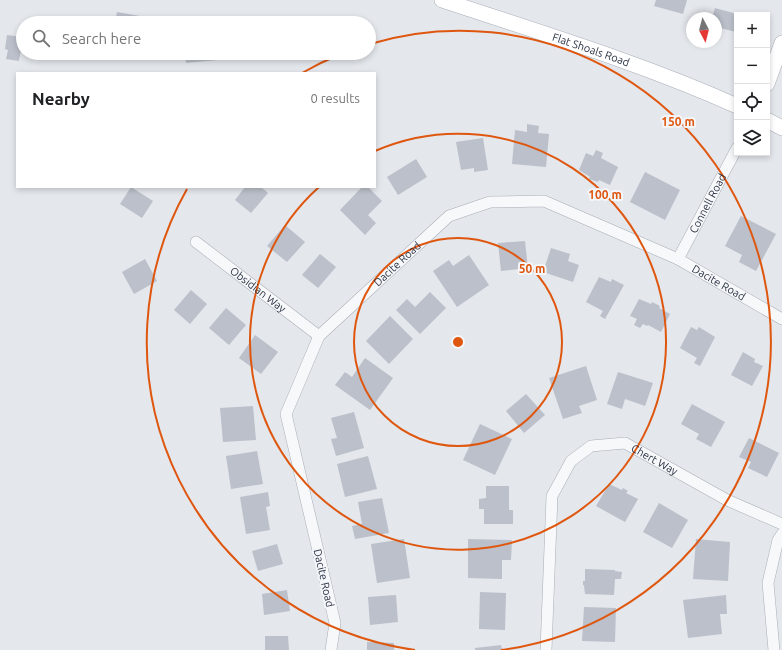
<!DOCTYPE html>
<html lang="en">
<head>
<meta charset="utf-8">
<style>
	body { margin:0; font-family:Ubuntu,sans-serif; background:#f6f6f6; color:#202124 }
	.controls { position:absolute; right:12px; top:12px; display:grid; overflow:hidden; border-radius:0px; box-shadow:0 2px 6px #0003 }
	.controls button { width:36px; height:36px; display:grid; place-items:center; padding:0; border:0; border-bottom:1px solid #e0e0e0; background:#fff; color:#202124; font:20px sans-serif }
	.compass { position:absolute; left:686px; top:12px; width:36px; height:36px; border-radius:50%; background:#fff; box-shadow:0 2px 6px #0003; rotate:173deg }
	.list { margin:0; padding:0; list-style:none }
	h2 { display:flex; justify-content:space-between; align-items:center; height:52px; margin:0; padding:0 16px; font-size:17px }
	h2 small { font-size:13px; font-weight:400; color:#757577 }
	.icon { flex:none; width:22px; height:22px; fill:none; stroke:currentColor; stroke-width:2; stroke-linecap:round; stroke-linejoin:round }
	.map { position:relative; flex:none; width:782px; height:650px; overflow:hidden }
	.search { position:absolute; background:#fff; box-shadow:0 2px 6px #0003; left:16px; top:16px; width:360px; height:44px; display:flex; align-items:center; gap:10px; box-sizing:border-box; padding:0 14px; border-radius:22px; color:#757577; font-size:15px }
	.panel { position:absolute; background:#fff; box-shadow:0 2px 6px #0003; left:16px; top:72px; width:360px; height:116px; border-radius:0px }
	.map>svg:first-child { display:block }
</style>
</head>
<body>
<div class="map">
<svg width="782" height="650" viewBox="0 0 782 650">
	<rect width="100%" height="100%" fill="#e4e7ec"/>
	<g fill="#bbc0ca">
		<path d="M 656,0 L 687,0 L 683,14 L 654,6 Z"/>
		<path d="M 715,8 L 741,15 L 737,15 L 736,32 L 716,27 L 716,18 L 712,18 Z"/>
		<path d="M 117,12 L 151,18 L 150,23 L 115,23 Z"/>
		<path d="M 7,35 L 23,37 L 19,61 L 6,59 L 8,50 L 5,49 Z"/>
		<path d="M 185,53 L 218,53 L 218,60 L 186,63 Z"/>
		<path d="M 228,53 L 261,53 L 261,57 L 228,59 Z"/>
		<path d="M 527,124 L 539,126 L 538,133 L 549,134 L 546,167 L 512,164 L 515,130 L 527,132 Z"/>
		<path d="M 483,138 L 488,170 L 474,172 L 474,168 L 461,170 L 456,142 Z"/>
		<path d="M 596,150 L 603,153 L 601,158 L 618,167 L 610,185 L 599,180 L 598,182 L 589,179 L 590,177 L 579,170 L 586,153 L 593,156 Z"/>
		<path d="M 416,159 L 427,177 L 398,195 L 387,177 Z"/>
		<path d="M 645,172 L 680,190 L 665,220 L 630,202 Z"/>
		<path d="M 131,187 L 153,201 L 142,218 L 120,204 Z"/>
		<path d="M 245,187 L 261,187 L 268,193 L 251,213 L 235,200 Z"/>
		<path d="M 362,187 L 368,187 L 382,201 L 368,215 L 376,223 L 365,235 L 340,210 Z"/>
		<path d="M 741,216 L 776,234 L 756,271 L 739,262 L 742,255 L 725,246 Z"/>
		<path d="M 285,225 L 305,242 L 287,262 L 267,246 Z"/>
		<path d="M 525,241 L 528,268 L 501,271 L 498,243 Z"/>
		<path d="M 551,248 L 570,254 L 568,261 L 579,265 L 573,282 L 543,272 Z"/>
		<path d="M 320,254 L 336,267 L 318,288 L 302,275 Z"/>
		<path d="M 469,255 L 489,285 L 457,307 L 433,271 L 449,260 L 453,266 Z"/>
		<path d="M 145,259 L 157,281 L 134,294 L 122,272 Z"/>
		<path d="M 599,277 L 611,282 L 612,279 L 624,285 L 605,319 L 600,316 L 603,311 L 586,302 Z"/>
		<path d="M 191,290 L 207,304 L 190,324 L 174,310 Z"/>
		<path d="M 430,292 L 446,308 L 420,334 L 396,310 L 407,299 L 415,307 Z"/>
		<path d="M 639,299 L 651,304 L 652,302 L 660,306 L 659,308 L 670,314 L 661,332 L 648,325 L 647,326 L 643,324 L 640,328 L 634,325 L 637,319 L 630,316 Z"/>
		<path d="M 226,308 L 246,325 L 229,345 L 209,328 Z"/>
		<path d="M 390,316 L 413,339 L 389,364 L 366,341 Z"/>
		<path d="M 691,327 L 697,330 L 699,327 L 715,337 L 700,366 L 694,363 L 697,358 L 680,348 Z"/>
		<path d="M 255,335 L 278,352 L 261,374 L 239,358 Z"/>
		<path d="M 743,352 L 755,359 L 754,362 L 763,366 L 752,386 L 731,375 Z"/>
		<path d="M 365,358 L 393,378 L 370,410 L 335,385 L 345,372 L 352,377 Z"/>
		<path d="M 586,366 L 597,400 L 579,406 L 582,413 L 563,419 L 549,378 Z"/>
		<path d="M 618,372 L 653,383 L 645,406 L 625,399 L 622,409 L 607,404 Z"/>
		<path d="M 526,394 L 545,415 L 524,433 L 506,411 Z"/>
		<path d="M 692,404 L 725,422 L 711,447 L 696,439 L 699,434 L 681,424 Z"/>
		<path d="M 253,406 L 256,440 L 223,442 L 220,408 Z"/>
		<path d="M 354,412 L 364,448 L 336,456 L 331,439 L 337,438 L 331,418 Z"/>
		<path d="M 480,424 L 512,439 L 495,475 L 463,460 Z"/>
		<path d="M 749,438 L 779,453 L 767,477 L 748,468 L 751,462 L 739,457 Z"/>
		<path d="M 257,451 L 263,484 L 231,489 L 226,456 Z"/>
		<path d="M 368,456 L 377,489 L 345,497 L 337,464 Z"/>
		<path d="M 609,484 L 622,490 L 623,488 L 628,491 L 626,493 L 638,499 L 625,522 L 596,506 Z"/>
		<path d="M 486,486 L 509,486 L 509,510 L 513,510 L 513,524 L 484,524 L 484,509 L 479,509 L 479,499 L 486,498 Z"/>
		<path d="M 268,492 L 270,506 L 266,507 L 270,530 L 246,534 L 240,497 Z"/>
		<path d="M 382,498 L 389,533 L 355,539 L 352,526 L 362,524 L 358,502 Z"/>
		<path d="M 659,503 L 688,520 L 672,548 L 643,532 Z"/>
		<path d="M 404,539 L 410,578 L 377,583 L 371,544 Z"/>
		<path d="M 468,539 L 512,540 L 511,560 L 502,560 L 502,579 L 468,578 Z"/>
		<path d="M 696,539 L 730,542 L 728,581 L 693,579 Z"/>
		<path d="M 277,544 L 283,564 L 258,571 L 252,551 Z"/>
		<path d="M 585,569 L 615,570 L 615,571 L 622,572 L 621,579 L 615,579 L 614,595 L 585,594 L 584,586 L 585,586 L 583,585 L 583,581 L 585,581 Z"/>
		<path d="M 287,590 L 290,611 L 264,615 L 262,594 Z"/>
		<path d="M 480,592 L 506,593 L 505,630 L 479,629 Z"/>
		<path d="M 396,595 L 398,622 L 370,625 L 368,597 Z"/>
		<path d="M 726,595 L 727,614 L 720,614 L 722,634 L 688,638 L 683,600 Z"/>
		<path d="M 584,607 L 616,608 L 615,642 L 582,641 Z"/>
		<path d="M 265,636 L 288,636 L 289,650 L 265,650 Z"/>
		<path d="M 367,642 L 394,643 L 394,650 L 367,650 Z"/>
		<path d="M 501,645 L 502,650 L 475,650 L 475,648 Z"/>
	</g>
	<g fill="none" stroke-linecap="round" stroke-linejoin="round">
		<defs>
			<g id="street">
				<path id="s1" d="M 196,242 L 319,336"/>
				<path id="s2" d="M 678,259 L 737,148"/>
				<path id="s3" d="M 331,650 L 335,623 L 286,414 L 319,336 L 449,216 L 490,202 L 544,201 L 678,259 L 782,319"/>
				<path id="s4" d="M 546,650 L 552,496 L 571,461 L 591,446 L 625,443 L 727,500 L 782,524"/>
				<path d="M 774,650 L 768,583 L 778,540 L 782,534"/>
			</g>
			<g id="secondary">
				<path id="s5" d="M 442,0 C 541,33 641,63 737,106"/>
				<path d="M 767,84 L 782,43"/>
				<path d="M 767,120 L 782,128"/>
			</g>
		</defs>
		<use href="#street" stroke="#a9aeb7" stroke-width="12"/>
		<use href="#secondary" stroke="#a9aeb7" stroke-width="16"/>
		<use href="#street" stroke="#f7f8fa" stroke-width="11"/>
		<use href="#secondary" stroke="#fff" stroke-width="15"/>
	</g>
	<g fill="none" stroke="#df570f" stroke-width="2">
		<circle cx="458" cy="342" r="104"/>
		<path d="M375 151A208 208 0 1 1 319 187"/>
		<path d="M415 650A311 311 0 0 1 187 189M302 73A311 311 0 0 1 341 54M370 44A311 311 0 1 1 501 650"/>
	</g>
	<g text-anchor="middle" stroke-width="4" stroke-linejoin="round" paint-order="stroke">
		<g font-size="11" fill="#2b3445" stroke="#f4f6f9">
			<text dy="4" stroke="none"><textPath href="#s5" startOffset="157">Flat Shoals Road</textPath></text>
			<text dy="4" stroke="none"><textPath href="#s2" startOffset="63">Connell Road</textPath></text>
			<text dy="4" stroke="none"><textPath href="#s3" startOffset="433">Dacite Road</textPath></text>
			<text dy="4" stroke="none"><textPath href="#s3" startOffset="794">Dacite Road</textPath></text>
			<text dy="4" stroke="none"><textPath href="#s1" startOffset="78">Obsidian Way</textPath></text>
			<text dy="4" stroke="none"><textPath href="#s4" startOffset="287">Chert Way</textPath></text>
			<text transform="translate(324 578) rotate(77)" y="4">Dacite Road</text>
		</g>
	</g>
	<circle cx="458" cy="342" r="6" fill="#df570f" stroke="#f4f6f9" stroke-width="2"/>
	<g font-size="12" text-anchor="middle" font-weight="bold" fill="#df570f" stroke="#f4f6f9" stroke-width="4" stroke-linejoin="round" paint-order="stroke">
		<text x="678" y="126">150 m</text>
		<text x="605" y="199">100 m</text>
		<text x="532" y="273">50 m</text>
	</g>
</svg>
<div class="controls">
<button>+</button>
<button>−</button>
<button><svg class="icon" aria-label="locate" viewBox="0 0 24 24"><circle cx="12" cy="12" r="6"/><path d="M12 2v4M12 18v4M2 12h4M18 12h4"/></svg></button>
<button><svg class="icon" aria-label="layers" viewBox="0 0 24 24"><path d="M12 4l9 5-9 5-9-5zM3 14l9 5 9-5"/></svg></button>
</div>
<svg class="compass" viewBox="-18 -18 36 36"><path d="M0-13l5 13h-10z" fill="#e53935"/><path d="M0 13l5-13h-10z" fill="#757577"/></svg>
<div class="search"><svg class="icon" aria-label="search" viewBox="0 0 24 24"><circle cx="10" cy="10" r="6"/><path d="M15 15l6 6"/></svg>Search here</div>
<section class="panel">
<h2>Nearby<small>0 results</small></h2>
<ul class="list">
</ul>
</section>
</div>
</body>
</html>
